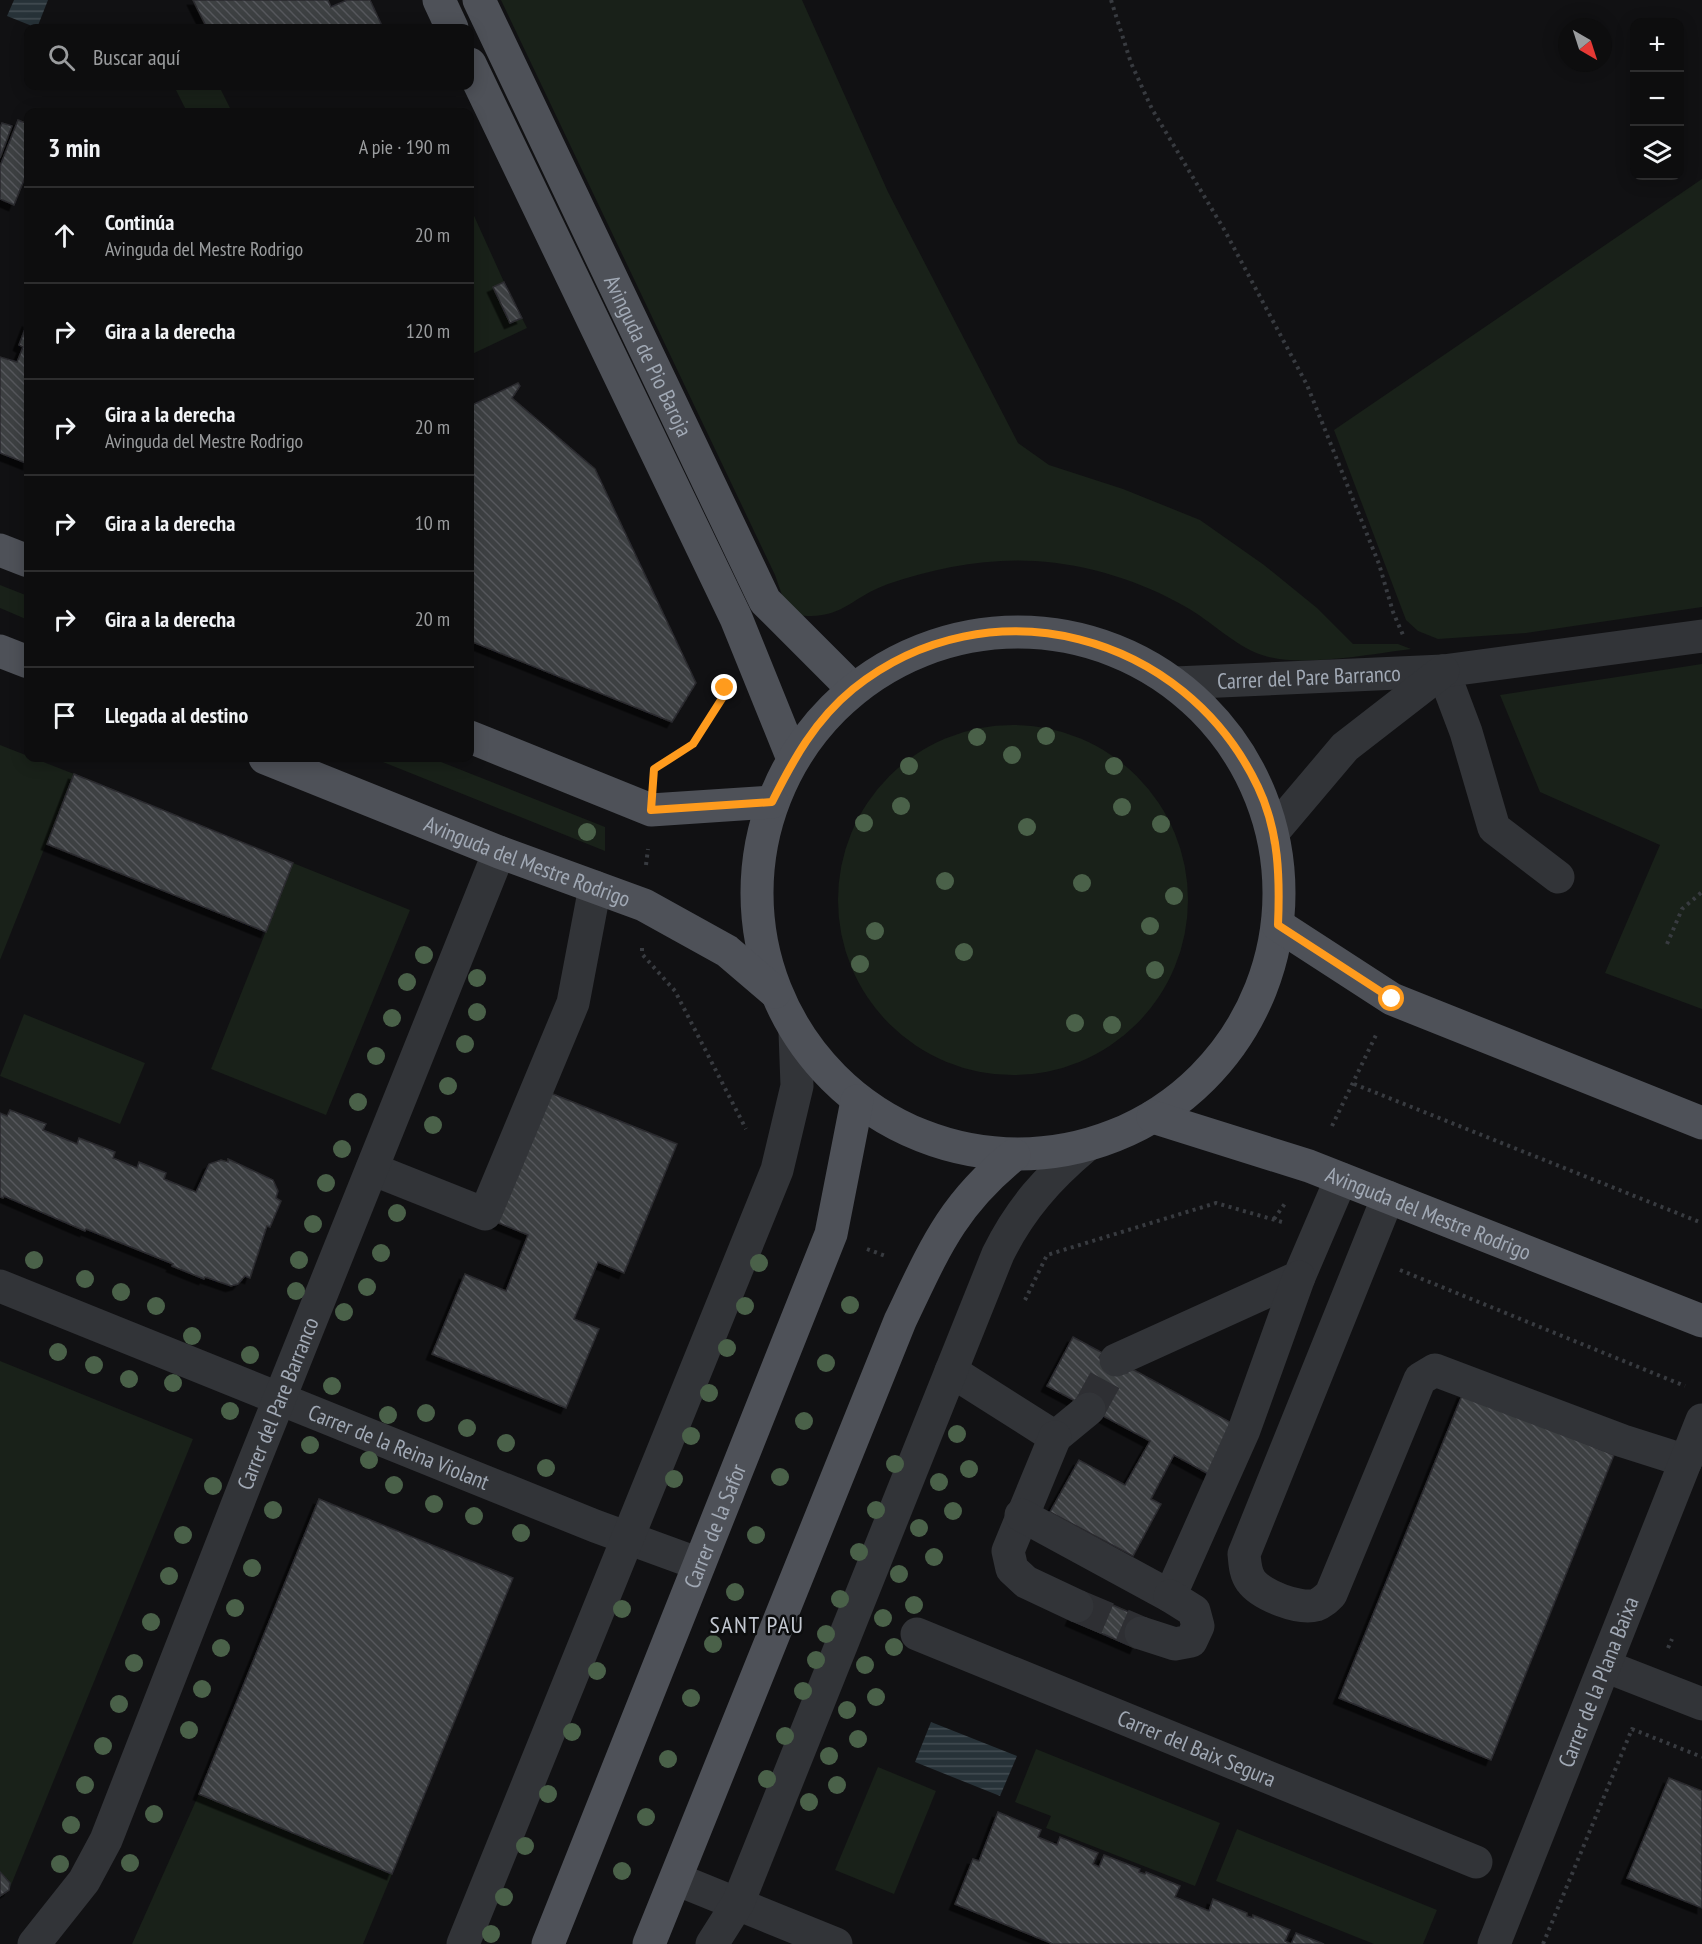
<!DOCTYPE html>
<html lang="es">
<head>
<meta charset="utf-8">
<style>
	body { margin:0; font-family:"PT Sans Narrow",sans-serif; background:#1b1b1c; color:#f1f3f6 }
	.controls { position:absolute; right:18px; top:18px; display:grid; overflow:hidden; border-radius:12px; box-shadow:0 3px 15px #0003 }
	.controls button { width:54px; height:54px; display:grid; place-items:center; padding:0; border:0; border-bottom:2px solid #2d2d2e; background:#0d0d0e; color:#f1f3f6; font:30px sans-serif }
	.compass { position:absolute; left:1558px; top:18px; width:54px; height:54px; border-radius:50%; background:#0d0d0e; box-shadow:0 3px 15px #0003; rotate:141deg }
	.stop { position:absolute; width:18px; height:18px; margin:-14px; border:4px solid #ff9b1d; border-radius:50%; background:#fff }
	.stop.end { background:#ff9b1d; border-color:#fff; box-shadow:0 2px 6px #0008 }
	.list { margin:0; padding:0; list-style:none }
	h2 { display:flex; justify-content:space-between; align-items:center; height:78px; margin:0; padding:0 24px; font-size:26px }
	h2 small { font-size:20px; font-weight:400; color:#9a9c9e }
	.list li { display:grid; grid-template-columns:39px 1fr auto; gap:18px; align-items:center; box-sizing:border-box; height:96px; padding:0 24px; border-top:2px solid #2d2d2e }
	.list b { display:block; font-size:22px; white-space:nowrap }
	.list p { margin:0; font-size:20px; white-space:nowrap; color:#9a9c9e }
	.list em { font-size:20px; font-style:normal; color:#9a9c9e }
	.icon { flex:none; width:33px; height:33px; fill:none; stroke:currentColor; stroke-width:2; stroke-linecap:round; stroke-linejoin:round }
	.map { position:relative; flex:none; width:1702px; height:1944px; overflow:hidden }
	.search { position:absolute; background:#0d0d0e; box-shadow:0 3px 15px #0003; left:24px; top:24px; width:450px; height:66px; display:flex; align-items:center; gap:15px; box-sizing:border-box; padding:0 21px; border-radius:12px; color:#9a9c9e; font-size:22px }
	.panel { position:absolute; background:#0d0d0e; box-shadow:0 3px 15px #0003; left:24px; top:108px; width:450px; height:654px; border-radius:12px }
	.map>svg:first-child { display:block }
</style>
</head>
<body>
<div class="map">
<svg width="1702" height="1944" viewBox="0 0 1702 1944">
	<defs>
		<pattern id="water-rules" width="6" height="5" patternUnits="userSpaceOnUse" patternTransform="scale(1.5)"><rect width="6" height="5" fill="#273238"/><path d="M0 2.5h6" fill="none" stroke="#434d53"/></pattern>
		<pattern id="building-back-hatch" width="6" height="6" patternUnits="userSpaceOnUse" patternTransform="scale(1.5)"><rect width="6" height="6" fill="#3d3f43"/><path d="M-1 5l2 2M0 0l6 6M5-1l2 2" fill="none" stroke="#56585c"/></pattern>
		<filter id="shadow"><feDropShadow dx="-5.5" dy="5.5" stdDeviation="0" flood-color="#0009"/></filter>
	</defs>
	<rect width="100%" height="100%" fill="#111113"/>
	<g fill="#192119">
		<path d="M 501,0 L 802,0 L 888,192 L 1018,443 L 1049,465 L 1123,489 L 1200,520 L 1264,565 L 1317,608 L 1353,644 L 1398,644 L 1411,649 C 1371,654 1299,668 1262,655 C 1235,646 1211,621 1186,607 C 1141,581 1087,564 1035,561 C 986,558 934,568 888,584 C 849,598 842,621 797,615 L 783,598 L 775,575 Z"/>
		<path d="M 174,86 L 219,86 L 232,112 L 187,112 Z"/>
		<path d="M 1702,179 L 1702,607 L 1526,633 L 1438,639 L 1418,631 L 1406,620 L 1334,430 Z"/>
		<path d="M 470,207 L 504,282 L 493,288 L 510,323 L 522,318 L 527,328 L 470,355 L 470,322 L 473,320 L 470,313 Z"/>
		<path d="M 0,585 L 28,596 L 28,620 L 0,608 Z"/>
		<path d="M 1702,664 L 1702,1009 L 1605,973 L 1660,845 L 1540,792 L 1500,695 Z"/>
		<circle cx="1013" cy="900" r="175"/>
		<path d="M 0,745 L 74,774 L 0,960 Z"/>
		<path d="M 373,758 L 431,758 L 605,827 L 605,851 Z"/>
		<path d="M 293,863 L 410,910 L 326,1115 L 211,1069 Z"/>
		<path d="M 24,1014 L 145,1063 L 120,1124 L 0,1076 Z"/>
		<path d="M 0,1361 L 193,1439 L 9,1890 L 0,1896 Z"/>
		<path d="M 1036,1749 L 1220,1823 L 1195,1886 L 1046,1828 L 1051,1816 L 1015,1802 Z"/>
		<path d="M 878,1767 L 936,1791 L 894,1894 L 835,1870 Z"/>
		<path d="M 199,1794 L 392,1874 L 363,1944 L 132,1944 Z"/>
		<path d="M 1237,1829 L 1437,1910 L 1423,1944 L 1374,1944 L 1216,1881 Z"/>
	</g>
	<g fill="url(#water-rules)">
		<path d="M 14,0 L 48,0 L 37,28 L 7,16 Z"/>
		<path d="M 931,1722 L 1017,1756 L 1000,1796 L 915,1762 Z"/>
	</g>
	<g fill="url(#building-back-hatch)" stroke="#2b2b2f" stroke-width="1.5" filter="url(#shadow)">
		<path d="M 193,0 L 328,0 L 331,7 L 347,0 L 370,0 L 383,28 L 207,28 Z"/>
		<path d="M 18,120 L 28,124 L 28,170 L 14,205 L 0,199 L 0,166 Z"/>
		<path d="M 2,123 L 12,126 L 0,158 L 0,128 Z"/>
		<path d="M 504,282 L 522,318 L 510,323 L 493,287 Z"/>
		<path d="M 28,321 L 28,464 L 0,453 L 0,357 L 17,362 L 23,347 L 19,345 Z"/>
		<path d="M 518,383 L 520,386 L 512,398 L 595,469 L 696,683 L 672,722 L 470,641 L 470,406 Z"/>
		<path d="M 74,774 L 293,863 L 266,932 L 47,844 Z"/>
		<path d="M 543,1090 L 677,1144 L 624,1273 L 598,1262 L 574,1319 L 599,1329 L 566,1408 L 432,1354 L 465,1274 L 506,1291 L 528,1235 L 489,1219 Z"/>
		<path d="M 10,1110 L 46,1124 L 43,1130 L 77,1144 L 79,1138 L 115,1152 L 113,1158 L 137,1168 L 139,1162 L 166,1173 L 164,1179 L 196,1192 L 209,1164 L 221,1160 L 228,1162 L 228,1159 L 273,1180 L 278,1191 L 276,1198 L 281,1201 L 270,1227 L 267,1226 L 250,1278 L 245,1276 L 238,1284 L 231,1286 L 205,1277 L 204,1279 L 172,1266 L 173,1264 L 86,1229 L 85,1231 L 4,1196 L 3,1198 L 0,1197 L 0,1113 L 7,1116 Z"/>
		<path d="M 1073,1337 L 1239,1427 L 1212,1476 L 1174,1455 L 1151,1499 L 1161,1504 L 1133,1556 L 1050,1512 L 1079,1460 L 1125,1485 L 1150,1441 L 1047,1386 Z"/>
		<path d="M 1463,1393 L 1614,1455 L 1491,1760 L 1339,1698 Z"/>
		<path d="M 319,1499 L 513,1578 L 392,1874 L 199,1794 Z"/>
		<path d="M 1083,1592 L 1147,1620 L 1135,1648 L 1071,1620 Z"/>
		<path d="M 1669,1778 L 1702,1791 L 1702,1908 L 1627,1878 Z"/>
		<path d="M 998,1812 L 1041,1830 L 1038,1837 L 1057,1845 L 1060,1837 L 1098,1853 L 1093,1864 L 1099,1867 L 1104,1855 L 1140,1869 L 1139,1872 L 1145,1874 L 1146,1872 L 1180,1886 L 1175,1897 L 1209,1911 L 1213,1899 L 1247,1913 L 1247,1916 L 1253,1918 L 1253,1915 L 1290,1930 L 1285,1941 L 1291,1944 L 1296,1933 L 1324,1944 L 1053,1944 L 955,1904 L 973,1859 L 979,1861 Z"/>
		<path d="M 0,1872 L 10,1883 L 9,1890 L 0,1896 Z"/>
	</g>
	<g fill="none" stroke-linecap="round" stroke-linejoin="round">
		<g stroke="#2e2f33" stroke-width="33" stroke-dasharray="33 16" stroke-linecap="butt">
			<path d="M 1089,1409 L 1116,1360"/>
			<path d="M 1077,1606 L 1141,1633"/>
		</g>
		<g stroke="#383b40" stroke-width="4" stroke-dasharray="3 4.5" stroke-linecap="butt">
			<path d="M 1111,0 L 1131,63 L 1152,109 L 1225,231 L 1307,385 L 1379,564 L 1393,612 L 1403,635"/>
			<path d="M 654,770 L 693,744 L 724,693"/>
			<path d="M 646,865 L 648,849"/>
			<path d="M 1667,944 L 1682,909 L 1702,892"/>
			<path d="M 642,948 L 642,954 L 675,991 L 746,1129"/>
			<path d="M 1354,1084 L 1702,1223"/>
			<path d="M 1332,1126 L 1376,1035"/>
			<path d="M 1274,1219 L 1286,1202"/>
			<path d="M 867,1249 L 888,1257"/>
			<path d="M 1400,1270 L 1685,1386"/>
			<path d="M 1025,1300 L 1047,1255 L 1216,1203 L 1282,1222"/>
			<path d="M 1668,1648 L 1672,1639"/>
			<path d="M 1543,1944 L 1632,1729 L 1702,1757"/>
		</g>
		<g stroke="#323438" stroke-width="33">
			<path d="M 1443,671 L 1466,732 L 1494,828 L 1558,877"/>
			<path id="s1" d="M 1175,683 L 1443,671 L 1702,636"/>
			<path d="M 1273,832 L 1345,747 L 1443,671"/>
			<path d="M 372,1169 L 485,1214 L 573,1003 L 595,887"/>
			<path d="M 1388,1197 L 1244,1554 C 1245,1563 1245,1573 1251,1581 C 1261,1595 1299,1610 1316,1605 C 1322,1603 1326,1599 1331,1594 L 1420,1379 L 1435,1370 L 1623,1441 L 1686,1461"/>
			<path id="s2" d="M 0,1286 L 595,1526 L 699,1564"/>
			<path d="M 1116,1360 L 1299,1277 L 1341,1179"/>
			<path d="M 951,1371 L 1055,1437 L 1089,1409"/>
			<path d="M 1055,1437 L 1008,1551 L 1012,1569 L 1026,1582 L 1077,1606"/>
			<path d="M 1021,1515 L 1170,1596 L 1244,1430 L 1299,1277"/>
			<path d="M 1141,1633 L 1175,1644 L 1191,1641 L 1198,1626 L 1194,1611 L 1170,1596"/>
			<path id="s3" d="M 917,1634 L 1476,1862"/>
			<path d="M 1605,1666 L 1702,1704"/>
			<path d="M 676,1879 L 836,1944"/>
			<path id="s4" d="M 34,1944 L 84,1881 L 106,1840 L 250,1472 L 499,852"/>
			<path d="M 463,1944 L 777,1170 L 797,1086 L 795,1032"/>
			<path d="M 712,1944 L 738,1903 L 998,1254 C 1020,1209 1048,1178 1086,1146"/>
			<path id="s5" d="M 1494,1944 L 1702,1420"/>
		</g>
		<g stroke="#4e5158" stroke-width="33">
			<path d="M 439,0 L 452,28"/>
			<path id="s6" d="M 479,0 L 765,601 L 853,689"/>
			<path d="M 470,64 L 736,618 L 793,759"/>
			<path d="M 0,550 L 28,561"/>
			<circle cx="1018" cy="893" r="261"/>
			<path d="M 0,651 L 28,662"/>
			<path d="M 470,737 L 651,810 L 772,802"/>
			<path id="s7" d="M 265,758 L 499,852 L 644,905 L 727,951 L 775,992"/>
			<path d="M 1278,925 L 1392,999 L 1702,1123"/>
			<path id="s8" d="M 1153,1117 L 1309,1166 L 1702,1321"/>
			<path id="s9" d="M 548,1944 L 831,1234 L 857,1101"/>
			<path d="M 649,1944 L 900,1321 C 934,1250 951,1206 1014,1155"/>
		</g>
	</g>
	<g fill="#4a6149">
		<circle cx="1046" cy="736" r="9"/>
		<circle cx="977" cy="737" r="9"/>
		<circle cx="1012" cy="755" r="9"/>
		<circle cx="909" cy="766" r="9"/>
		<circle cx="1114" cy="766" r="9"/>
		<circle cx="901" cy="806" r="9"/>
		<circle cx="1122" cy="807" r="9"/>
		<circle cx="864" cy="823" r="9"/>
		<circle cx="1161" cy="824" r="9"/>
		<circle cx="1027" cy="827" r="9"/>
		<circle cx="587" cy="832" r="9"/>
		<circle cx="945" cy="881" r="9"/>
		<circle cx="1082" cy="883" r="9"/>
		<circle cx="1174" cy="896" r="9"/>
		<circle cx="1150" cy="926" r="9"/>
		<circle cx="875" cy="931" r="9"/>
		<circle cx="964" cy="952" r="9"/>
		<circle cx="424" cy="955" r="9"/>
		<circle cx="860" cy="964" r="9"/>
		<circle cx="1155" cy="970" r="9"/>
		<circle cx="477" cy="978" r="9"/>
		<circle cx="407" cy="982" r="9"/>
		<circle cx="477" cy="1012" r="9"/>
		<circle cx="392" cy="1018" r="9"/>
		<circle cx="1075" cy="1023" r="9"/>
		<circle cx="1112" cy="1025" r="9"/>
		<circle cx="465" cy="1044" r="9"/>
		<circle cx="376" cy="1056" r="9"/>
		<circle cx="448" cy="1086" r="9"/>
		<circle cx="358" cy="1102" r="9"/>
		<circle cx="433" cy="1125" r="9"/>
		<circle cx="342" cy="1149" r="9"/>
		<circle cx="326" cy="1183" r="9"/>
		<circle cx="397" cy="1213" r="9"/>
		<circle cx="313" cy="1224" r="9"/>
		<circle cx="381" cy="1253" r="9"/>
		<circle cx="34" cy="1260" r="9"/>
		<circle cx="299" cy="1260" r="9"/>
		<circle cx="759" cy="1263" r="9"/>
		<circle cx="85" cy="1279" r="9"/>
		<circle cx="367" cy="1287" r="9"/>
		<circle cx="296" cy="1291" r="9"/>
		<circle cx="121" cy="1292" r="9"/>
		<circle cx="850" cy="1305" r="9"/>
		<circle cx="156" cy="1306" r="9"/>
		<circle cx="745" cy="1306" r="9"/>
		<circle cx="344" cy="1312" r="9"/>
		<circle cx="192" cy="1336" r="9"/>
		<circle cx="727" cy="1348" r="9"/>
		<circle cx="58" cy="1352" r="9"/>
		<circle cx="250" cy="1355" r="9"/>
		<circle cx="826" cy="1363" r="9"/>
		<circle cx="94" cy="1365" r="9"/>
		<circle cx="129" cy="1379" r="9"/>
		<circle cx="173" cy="1383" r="9"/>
		<circle cx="332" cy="1386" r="9"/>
		<circle cx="709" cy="1393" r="9"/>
		<circle cx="230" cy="1411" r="9"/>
		<circle cx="426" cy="1413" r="9"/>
		<circle cx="388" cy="1415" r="9"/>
		<circle cx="804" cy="1421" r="9"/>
		<circle cx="467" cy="1428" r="9"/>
		<circle cx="957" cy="1434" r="9"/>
		<circle cx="691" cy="1436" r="9"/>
		<circle cx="506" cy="1443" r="9"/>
		<circle cx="310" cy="1445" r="9"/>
		<circle cx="369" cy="1460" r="9"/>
		<circle cx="895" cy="1464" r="9"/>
		<circle cx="546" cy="1468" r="9"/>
		<circle cx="969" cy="1469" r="9"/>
		<circle cx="780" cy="1477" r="9"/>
		<circle cx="674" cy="1479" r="9"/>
		<circle cx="939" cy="1482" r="9"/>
		<circle cx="394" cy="1485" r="9"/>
		<circle cx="213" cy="1486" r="9"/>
		<circle cx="434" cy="1504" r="9"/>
		<circle cx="273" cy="1510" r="9"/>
		<circle cx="876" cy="1510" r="9"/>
		<circle cx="953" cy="1511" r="9"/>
		<circle cx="474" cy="1516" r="9"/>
		<circle cx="919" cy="1528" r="9"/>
		<circle cx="521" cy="1533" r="9"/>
		<circle cx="183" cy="1535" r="9"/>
		<circle cx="756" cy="1535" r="9"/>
		<circle cx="859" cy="1552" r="9"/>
		<circle cx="934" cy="1557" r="9"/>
		<circle cx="252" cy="1568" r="9"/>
		<circle cx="899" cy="1574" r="9"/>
		<circle cx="169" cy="1576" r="9"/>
		<circle cx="735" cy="1592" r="9"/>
		<circle cx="840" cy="1599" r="9"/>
		<circle cx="914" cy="1605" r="9"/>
		<circle cx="235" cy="1608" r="9"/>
		<circle cx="622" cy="1609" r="9"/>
		<circle cx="883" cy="1618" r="9"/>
		<circle cx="151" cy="1622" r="9"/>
		<circle cx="826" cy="1634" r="9"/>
		<circle cx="713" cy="1644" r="9"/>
		<circle cx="894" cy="1647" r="9"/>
		<circle cx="221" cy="1648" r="9"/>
		<circle cx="816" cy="1660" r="9"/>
		<circle cx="134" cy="1663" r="9"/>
		<circle cx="865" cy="1665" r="9"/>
		<circle cx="597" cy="1671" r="9"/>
		<circle cx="202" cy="1689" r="9"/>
		<circle cx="803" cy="1691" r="9"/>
		<circle cx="876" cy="1697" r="9"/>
		<circle cx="691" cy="1698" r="9"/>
		<circle cx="119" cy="1704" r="9"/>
		<circle cx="847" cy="1710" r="9"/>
		<circle cx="189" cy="1730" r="9"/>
		<circle cx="572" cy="1732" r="9"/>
		<circle cx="785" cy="1736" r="9"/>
		<circle cx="858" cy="1739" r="9"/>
		<circle cx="103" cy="1746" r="9"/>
		<circle cx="829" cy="1756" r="9"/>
		<circle cx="668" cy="1759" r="9"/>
		<circle cx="767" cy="1779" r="9"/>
		<circle cx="85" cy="1785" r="9"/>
		<circle cx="837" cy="1785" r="9"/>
		<circle cx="548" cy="1794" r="9"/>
		<circle cx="809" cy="1802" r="9"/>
		<circle cx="154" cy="1814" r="9"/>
		<circle cx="646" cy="1817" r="9"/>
		<circle cx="71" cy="1825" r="9"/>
		<circle cx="525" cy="1846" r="9"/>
		<circle cx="130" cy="1863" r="9"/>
		<circle cx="60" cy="1864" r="9"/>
		<circle cx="622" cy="1871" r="9"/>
		<circle cx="504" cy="1897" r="9"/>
		<circle cx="491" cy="1934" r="9"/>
	</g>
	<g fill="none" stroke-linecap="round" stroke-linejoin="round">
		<path stroke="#ff9b1d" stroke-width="8" d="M 725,688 L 723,697 L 693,744 L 654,769 L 651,810 L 772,802 C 793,760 815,720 853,689 C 989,580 1185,633 1258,787 C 1279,831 1280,878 1278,925 L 1392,999"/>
	</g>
	<g text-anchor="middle" stroke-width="5" stroke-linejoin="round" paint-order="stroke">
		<g font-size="22" fill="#a1a9b5" stroke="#0c0d0e">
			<text dy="8" stroke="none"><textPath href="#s6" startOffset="394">Avinguda de Pio Baroja</textPath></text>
			<text dy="8" stroke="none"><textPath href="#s1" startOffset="134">Carrer del Pare Barranco</textPath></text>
			<text dy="8" stroke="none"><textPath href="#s7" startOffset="282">Avinguda del Mestre Rodrigo</textPath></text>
			<text dy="8" stroke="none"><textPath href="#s8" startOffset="292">Avinguda del Mestre Rodrigo</textPath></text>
			<text dy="8" stroke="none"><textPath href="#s4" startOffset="596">Carrer del Pare Barranco</textPath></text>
			<text dy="8" stroke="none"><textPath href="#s2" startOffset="430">Carrer de la Reina Violant</textPath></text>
			<text dy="8" stroke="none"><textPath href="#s9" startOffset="450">Carrer de la Safor</textPath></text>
			<text dy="8" stroke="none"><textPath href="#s5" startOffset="282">Carrer de la Plana Baixa</textPath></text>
			<text dy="8" stroke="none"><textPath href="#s3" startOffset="302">Carrer del Baix Segura</textPath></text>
		</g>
		<g font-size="24" letter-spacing="1.5" fill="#c3c8d1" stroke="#0c0d0e">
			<text x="757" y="1633">SANT PAU</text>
		</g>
	</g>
</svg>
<div class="controls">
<button>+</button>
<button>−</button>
<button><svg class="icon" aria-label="layers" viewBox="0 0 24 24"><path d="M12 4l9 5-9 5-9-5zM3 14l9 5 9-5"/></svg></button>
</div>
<svg class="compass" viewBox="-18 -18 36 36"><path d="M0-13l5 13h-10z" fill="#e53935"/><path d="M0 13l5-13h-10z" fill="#9a9c9e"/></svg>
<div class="stop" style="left:1392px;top:999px"></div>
<div class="stop end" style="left:725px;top:688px"></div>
<div class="search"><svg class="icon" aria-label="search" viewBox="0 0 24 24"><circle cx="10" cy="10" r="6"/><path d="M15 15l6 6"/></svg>Buscar aquí</div>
<section class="panel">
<h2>3 min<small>A pie · 190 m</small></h2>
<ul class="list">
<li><svg class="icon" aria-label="ahead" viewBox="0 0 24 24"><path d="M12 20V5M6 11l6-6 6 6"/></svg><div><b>Continúa</b><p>Avinguda del Mestre Rodrigo</p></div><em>20 m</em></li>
<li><svg class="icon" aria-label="right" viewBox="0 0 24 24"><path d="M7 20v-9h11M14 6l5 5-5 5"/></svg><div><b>Gira a la derecha</b></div><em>120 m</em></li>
<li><svg class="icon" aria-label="right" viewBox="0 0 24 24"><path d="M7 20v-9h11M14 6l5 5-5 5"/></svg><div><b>Gira a la derecha</b><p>Avinguda del Mestre Rodrigo</p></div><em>20 m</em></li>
<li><svg class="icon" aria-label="right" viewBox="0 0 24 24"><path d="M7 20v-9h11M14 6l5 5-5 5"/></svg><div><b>Gira a la derecha</b></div><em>10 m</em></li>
<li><svg class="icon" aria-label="right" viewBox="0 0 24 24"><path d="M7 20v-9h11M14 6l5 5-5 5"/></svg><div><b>Gira a la derecha</b></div><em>20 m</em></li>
<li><svg class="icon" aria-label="arrive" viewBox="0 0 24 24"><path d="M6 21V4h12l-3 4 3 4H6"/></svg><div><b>Llegada al destino</b></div></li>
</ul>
</section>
</div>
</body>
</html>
